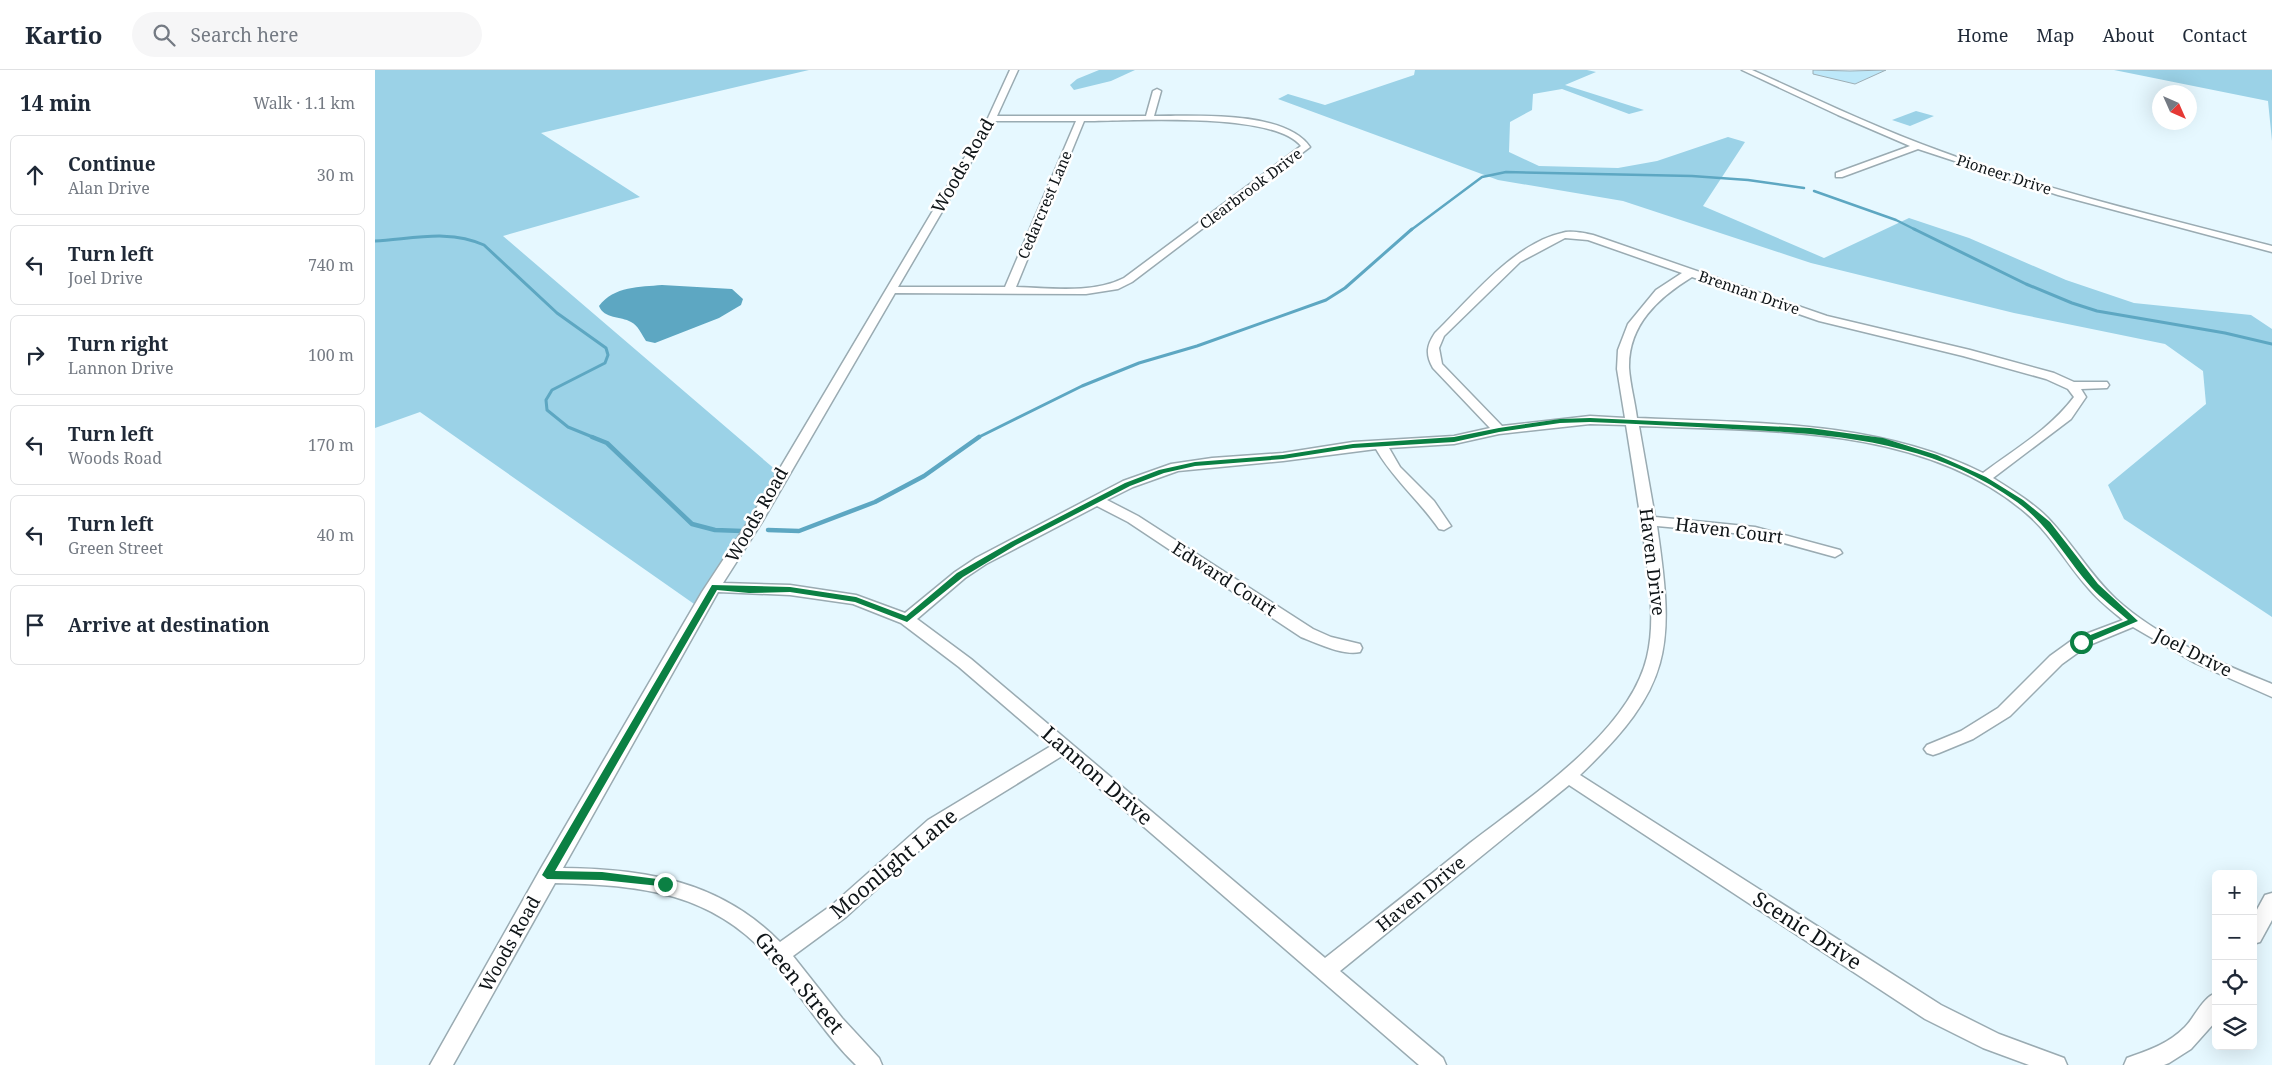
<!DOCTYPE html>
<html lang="en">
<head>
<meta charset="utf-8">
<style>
	body { margin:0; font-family:"Noto Serif",serif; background:#f6f6f7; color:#1f2937 }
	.controls { position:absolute; right:15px; bottom:15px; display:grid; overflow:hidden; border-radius:8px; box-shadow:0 5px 20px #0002 }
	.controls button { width:45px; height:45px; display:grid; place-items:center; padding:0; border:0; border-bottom:1px solid #e0e1e3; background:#fff; color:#1f2937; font:25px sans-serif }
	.compass { position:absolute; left:1777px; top:15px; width:45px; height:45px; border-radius:50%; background:#fff; box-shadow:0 5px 20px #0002; rotate:135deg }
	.stop { position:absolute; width:15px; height:15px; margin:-11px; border:4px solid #0b8043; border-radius:50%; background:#fff }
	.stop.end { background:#0b8043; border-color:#fff; box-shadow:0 1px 5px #0008 }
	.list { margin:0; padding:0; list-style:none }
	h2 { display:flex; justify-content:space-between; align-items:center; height:65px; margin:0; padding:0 20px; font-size:21px }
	h2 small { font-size:16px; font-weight:400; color:#747a83 }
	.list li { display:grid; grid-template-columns:32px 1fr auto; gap:15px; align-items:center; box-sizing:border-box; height:80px; margin:0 10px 10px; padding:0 10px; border:1px solid #e0e1e3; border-radius:8px }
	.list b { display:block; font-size:19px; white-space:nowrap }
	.list p { margin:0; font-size:16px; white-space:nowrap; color:#747a83 }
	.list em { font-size:16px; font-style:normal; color:#747a83 }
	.icon { flex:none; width:28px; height:28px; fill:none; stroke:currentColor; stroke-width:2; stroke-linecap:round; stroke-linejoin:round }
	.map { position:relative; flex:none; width:1897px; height:995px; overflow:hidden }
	header { display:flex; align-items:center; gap:30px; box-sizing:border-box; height:70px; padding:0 25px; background:#fff; border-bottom:1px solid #e0e1e3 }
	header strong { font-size:24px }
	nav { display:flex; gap:28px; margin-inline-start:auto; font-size:18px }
	.search { width:350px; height:45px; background:#f6f6f7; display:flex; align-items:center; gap:12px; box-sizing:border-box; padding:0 18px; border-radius:28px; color:#747a83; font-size:19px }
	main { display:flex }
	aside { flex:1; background:#fff }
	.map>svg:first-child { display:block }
</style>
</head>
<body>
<header>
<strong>Kartio</strong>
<div class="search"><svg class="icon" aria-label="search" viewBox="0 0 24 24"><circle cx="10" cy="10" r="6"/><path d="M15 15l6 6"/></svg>Search here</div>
<nav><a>Home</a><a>Map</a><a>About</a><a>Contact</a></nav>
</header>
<main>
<aside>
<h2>14 min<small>Walk · 1.1 km</small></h2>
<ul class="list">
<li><svg class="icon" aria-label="ahead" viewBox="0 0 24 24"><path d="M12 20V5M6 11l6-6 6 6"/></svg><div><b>Continue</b><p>Alan Drive</p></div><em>30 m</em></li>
<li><svg class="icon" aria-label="left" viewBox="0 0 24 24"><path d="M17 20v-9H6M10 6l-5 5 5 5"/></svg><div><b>Turn left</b><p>Joel Drive</p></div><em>740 m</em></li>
<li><svg class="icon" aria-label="right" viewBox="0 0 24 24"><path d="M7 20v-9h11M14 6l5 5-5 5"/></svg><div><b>Turn right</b><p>Lannon Drive</p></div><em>100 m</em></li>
<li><svg class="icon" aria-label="left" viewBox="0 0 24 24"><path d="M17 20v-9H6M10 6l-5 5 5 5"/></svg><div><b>Turn left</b><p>Woods Road</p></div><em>170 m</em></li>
<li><svg class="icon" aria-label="left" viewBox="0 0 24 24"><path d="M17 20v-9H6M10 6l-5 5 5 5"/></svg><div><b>Turn left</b><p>Green Street</p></div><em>40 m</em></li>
<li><svg class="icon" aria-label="arrive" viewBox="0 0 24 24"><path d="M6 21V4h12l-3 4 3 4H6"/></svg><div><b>Arrive at destination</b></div></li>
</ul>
</aside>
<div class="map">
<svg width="1897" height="995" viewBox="0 0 1897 995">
	<rect width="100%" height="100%" fill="#e6f8ff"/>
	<g fill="#9bd2e7">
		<path d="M 0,0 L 434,0 L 166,63 L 265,127 L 128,166 L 402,401 L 322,536 L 45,342 L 0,358 Z"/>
		<path d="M 724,0 L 760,0 L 736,11 L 699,20 L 695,15 L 702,9 Z"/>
		<path d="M 1040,0 L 1212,0 L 1221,2 L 1190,15 L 1269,40 L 1254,44 L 1187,19 L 1158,24 L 1157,40 L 1135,52 L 1134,82 L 1164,96 L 1243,98 L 1282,91 L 1353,67 L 1370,72 L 1328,136 L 1449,188 L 1534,148 L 1594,168 L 1691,210 L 1759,233 L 1876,245 L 1897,259 L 1897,547 L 1749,449 L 1733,415 L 1831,334 L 1828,301 L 1790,274 L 1639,243 L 1436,193 L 1248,131 L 1123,110 L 903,29 L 913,24 L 950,35 L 1039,5 Z"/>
		<path d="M 1739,0 L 1897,0 L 1897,71 L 1893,31 Z"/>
		<path d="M 1541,41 L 1559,46 L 1535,56 L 1517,50 Z"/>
	</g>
	<path fill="#5da7c2" d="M 287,215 L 357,219 L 368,229 L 366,235 L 344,248 L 280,273 L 271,271 C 267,265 263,255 256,252 C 246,246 229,249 224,236 C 239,216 265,217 287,215 Z"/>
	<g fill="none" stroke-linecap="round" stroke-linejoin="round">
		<g stroke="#5da7c2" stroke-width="2.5">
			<path d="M 1439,121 L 1521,150 L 1541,160"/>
			<path d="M 1036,160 L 1107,107 L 1131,102 L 1317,106 L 1373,110 L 1429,118"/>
		</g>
		<g stroke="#5da7c2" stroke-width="3">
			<path d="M 1539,159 L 1651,214 L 1697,233 L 1722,241 L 1850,263 L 1897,274"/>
			<path d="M 0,171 C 37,169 74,159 109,175 L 182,243 L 231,278 L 233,285 L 230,293 L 177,320 L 171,330 L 172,340 L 193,357 L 220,368"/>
			<path d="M 602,368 L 707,316 L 764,293 L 822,276 L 951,230 L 970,218 L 1037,159"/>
		</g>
		<g stroke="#5da7c2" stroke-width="4.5">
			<path d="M 217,367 L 232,373 L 317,454 L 340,460 L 367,461"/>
			<path d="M 393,460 L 424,461 L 500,432 L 549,406 L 604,367"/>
		</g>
	</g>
	<path fill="#bde8f9" stroke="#9daeb5" d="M 1438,0 L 1475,1 L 1511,0 L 1480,14 L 1438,4 Z"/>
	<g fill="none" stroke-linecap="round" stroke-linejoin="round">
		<defs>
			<g id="minor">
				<path d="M 635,0 L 643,0 L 622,46 L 771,46 L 778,21 L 782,19 L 786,21 L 779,46 C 819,46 910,40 935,77 L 757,212 L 743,219 L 711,224 L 520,223 L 387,452 L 348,513 L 415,515 L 481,525 L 530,543 L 580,502 L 601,488 L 748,411 L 796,394 L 837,388 L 908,383 L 978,372 L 1079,366 L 1115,358 L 1058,298 C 1050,284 1052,275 1060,263 C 1095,229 1138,174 1187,163 C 1195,160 1209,163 1218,165 L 1452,246 L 1595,280 L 1679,303 L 1699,312 L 1732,312 L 1734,315 L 1732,318 L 1706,319 L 1711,327 L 1696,349 L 1618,408 C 1637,420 1657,432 1673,448 C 1698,474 1715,505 1741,529 C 1785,569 1843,592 1897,614 L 1897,627 L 1820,593 L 1758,557 L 1712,576 L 1687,594 L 1635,646 L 1598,669 L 1564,683 L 1558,685 L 1552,683 L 1549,679 L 1552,675 L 1586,661 L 1623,638 L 1675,586 L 1700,568 L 1748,550 C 1736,540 1724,531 1714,519 C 1692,495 1677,465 1651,443 C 1548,355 1392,361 1264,356 L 1280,447 L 1380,457 L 1465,480 L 1467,483 L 1460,487 L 1380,465 L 1282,456 C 1300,579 1297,617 1205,705 L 1566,935 L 1624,964 L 1689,988 L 1692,995 L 1654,995 L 1608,978 L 1550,949 L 1194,715 L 965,901 L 1068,988 L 1071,995 L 1044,995 L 687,686 L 567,760 L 471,847 L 418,886 L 467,948 L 504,988 L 507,995 L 481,995 C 449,964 426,925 397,891 C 339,822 265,815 180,813 L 78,995 L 55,995 L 165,800 L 327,522 L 373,452 L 613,48 ZM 620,51 L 701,51 L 630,217 L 523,217 ZM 709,51 C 755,51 898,41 926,76 L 749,208 C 717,224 676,218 641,217 ZM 1190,168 L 1213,170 L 1307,203 L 1281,220 L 1253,254 L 1243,280 L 1242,299 L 1250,348 L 1215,346 L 1127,356 L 1067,294 L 1064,278 L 1069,266 L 1145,192 ZM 1317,207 L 1444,251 L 1588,286 L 1671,309 L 1693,319 L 1699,327 C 1675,359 1640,379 1608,403 C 1502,350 1378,353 1262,348 C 1260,332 1255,314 1254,298 C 1253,255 1283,228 1317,207 ZM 1215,354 L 1251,355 C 1258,399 1265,442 1271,486 C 1275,520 1280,554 1272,587 C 1254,663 1153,728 1095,773 C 1047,812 998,850 950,888 L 596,589 L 542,549 L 590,508 L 611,494 L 722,436 L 753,452 L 926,567 C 942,573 968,586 985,582 L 987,578 L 985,574 L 956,567 L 938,559 L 763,446 L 732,430 L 758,417 L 803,401 L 908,391 L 1001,379 C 1018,409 1044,430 1064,459 L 1069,460 L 1076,456 L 1059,431 L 1025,397 L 1014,378 L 1079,374 L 1124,364 ZM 343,522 L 415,525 L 478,534 L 526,553 L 584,597 L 676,676 L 553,750 L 457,835 L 405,872 C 345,811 271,799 188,798 Z"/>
				<path d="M 1367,0 L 1377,0 C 1439,28 1501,58 1565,81 C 1673,121 1786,147 1897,176 L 1897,182 L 1683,125 L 1543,79 L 1467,107 L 1461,107 L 1461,103 L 1535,76 L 1463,45 Z"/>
				<path d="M 1897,823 L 1897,850 L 1885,872 L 1878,874 L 1878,847 L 1890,825 Z"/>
				<path d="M 1841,923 L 1841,951 L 1816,979 L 1794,993 L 1789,995 L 1749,995 L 1752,988 C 1774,980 1793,974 1810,957 C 1820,947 1827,928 1841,923 Z"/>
			</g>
		</defs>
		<use href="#minor" stroke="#9aabb2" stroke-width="3"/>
		<use href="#minor" fill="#fff" fill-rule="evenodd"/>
	</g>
	<path fill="#0b8043" d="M 1215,348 L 1435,358 L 1508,368 L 1562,385 L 1611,407 L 1648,430 L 1675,452 L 1723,514 L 1763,551 L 1709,574 L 1703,574 L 1703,570 L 1753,550 C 1741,539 1727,529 1716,517 C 1691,489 1674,455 1642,432 C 1557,371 1460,364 1358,359 C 1310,356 1263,354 1215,352 L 1185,353 L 1124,362 L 1079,372 L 978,378 L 908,389 L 820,396 L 789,403 L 755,416 L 641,475 L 588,507 L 532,552 L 480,532 L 415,522 L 374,523 L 342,520 L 180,801 L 227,802 L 290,810 L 296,814 L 294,817 L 227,810 L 172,809 L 167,805 L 337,515 L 415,517 L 481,527 L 531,546 L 582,503 L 636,472 L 750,413 L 784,400 L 820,392 L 908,385 L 978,374 L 1079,367 L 1124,358 L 1185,349 Z"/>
	<g text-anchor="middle" stroke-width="5" stroke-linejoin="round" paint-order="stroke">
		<g font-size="15" fill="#0f1518" stroke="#fff">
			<text transform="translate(1629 105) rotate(18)" y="5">Pioneer Drive</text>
			<text transform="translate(876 119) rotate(-37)" y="5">Clearbrook Drive</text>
			<text transform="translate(670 135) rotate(-67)" y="5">Cedarcrest Lane</text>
			<text transform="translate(1374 223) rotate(19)" y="5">Brennan Drive</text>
		</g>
		<g font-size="18" fill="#0f1518" stroke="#fff">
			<text transform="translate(588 96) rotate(-60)" y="6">Woods Road</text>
			<text transform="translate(382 445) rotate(-60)" y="6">Woods Road</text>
			<text transform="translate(1354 461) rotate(7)" y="6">Haven Court</text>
			<text transform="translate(1277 492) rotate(83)" y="6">Haven Drive</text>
			<text transform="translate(849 509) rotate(33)" y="6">Edward Court</text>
			<text transform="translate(1818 583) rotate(27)" y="6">Joel Drive</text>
			<text transform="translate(1046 824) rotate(-39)" y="6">Haven Drive</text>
			<text transform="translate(135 874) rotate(-61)" y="6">Woods Road</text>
		</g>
		<g font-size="21" fill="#0f1518" stroke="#fff">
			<text transform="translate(722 706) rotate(41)" y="7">Lannon Drive</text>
			<text transform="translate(519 794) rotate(-40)" y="7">Moonlight Lane</text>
			<text transform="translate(1432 861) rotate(33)" y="7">Scenic Drive</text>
			<text transform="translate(424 913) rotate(50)" y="7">Green Street</text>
		</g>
	</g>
</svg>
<div class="controls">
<button>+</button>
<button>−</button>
<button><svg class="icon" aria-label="locate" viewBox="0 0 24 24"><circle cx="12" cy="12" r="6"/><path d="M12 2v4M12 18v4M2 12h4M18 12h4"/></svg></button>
<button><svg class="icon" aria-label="layers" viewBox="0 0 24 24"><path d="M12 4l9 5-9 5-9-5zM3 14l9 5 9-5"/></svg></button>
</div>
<svg class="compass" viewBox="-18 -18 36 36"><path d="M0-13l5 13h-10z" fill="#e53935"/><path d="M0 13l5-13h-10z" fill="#747a83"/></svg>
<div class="stop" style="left:1706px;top:572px"></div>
<div class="stop end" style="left:290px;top:814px"></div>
</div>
</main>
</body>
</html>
